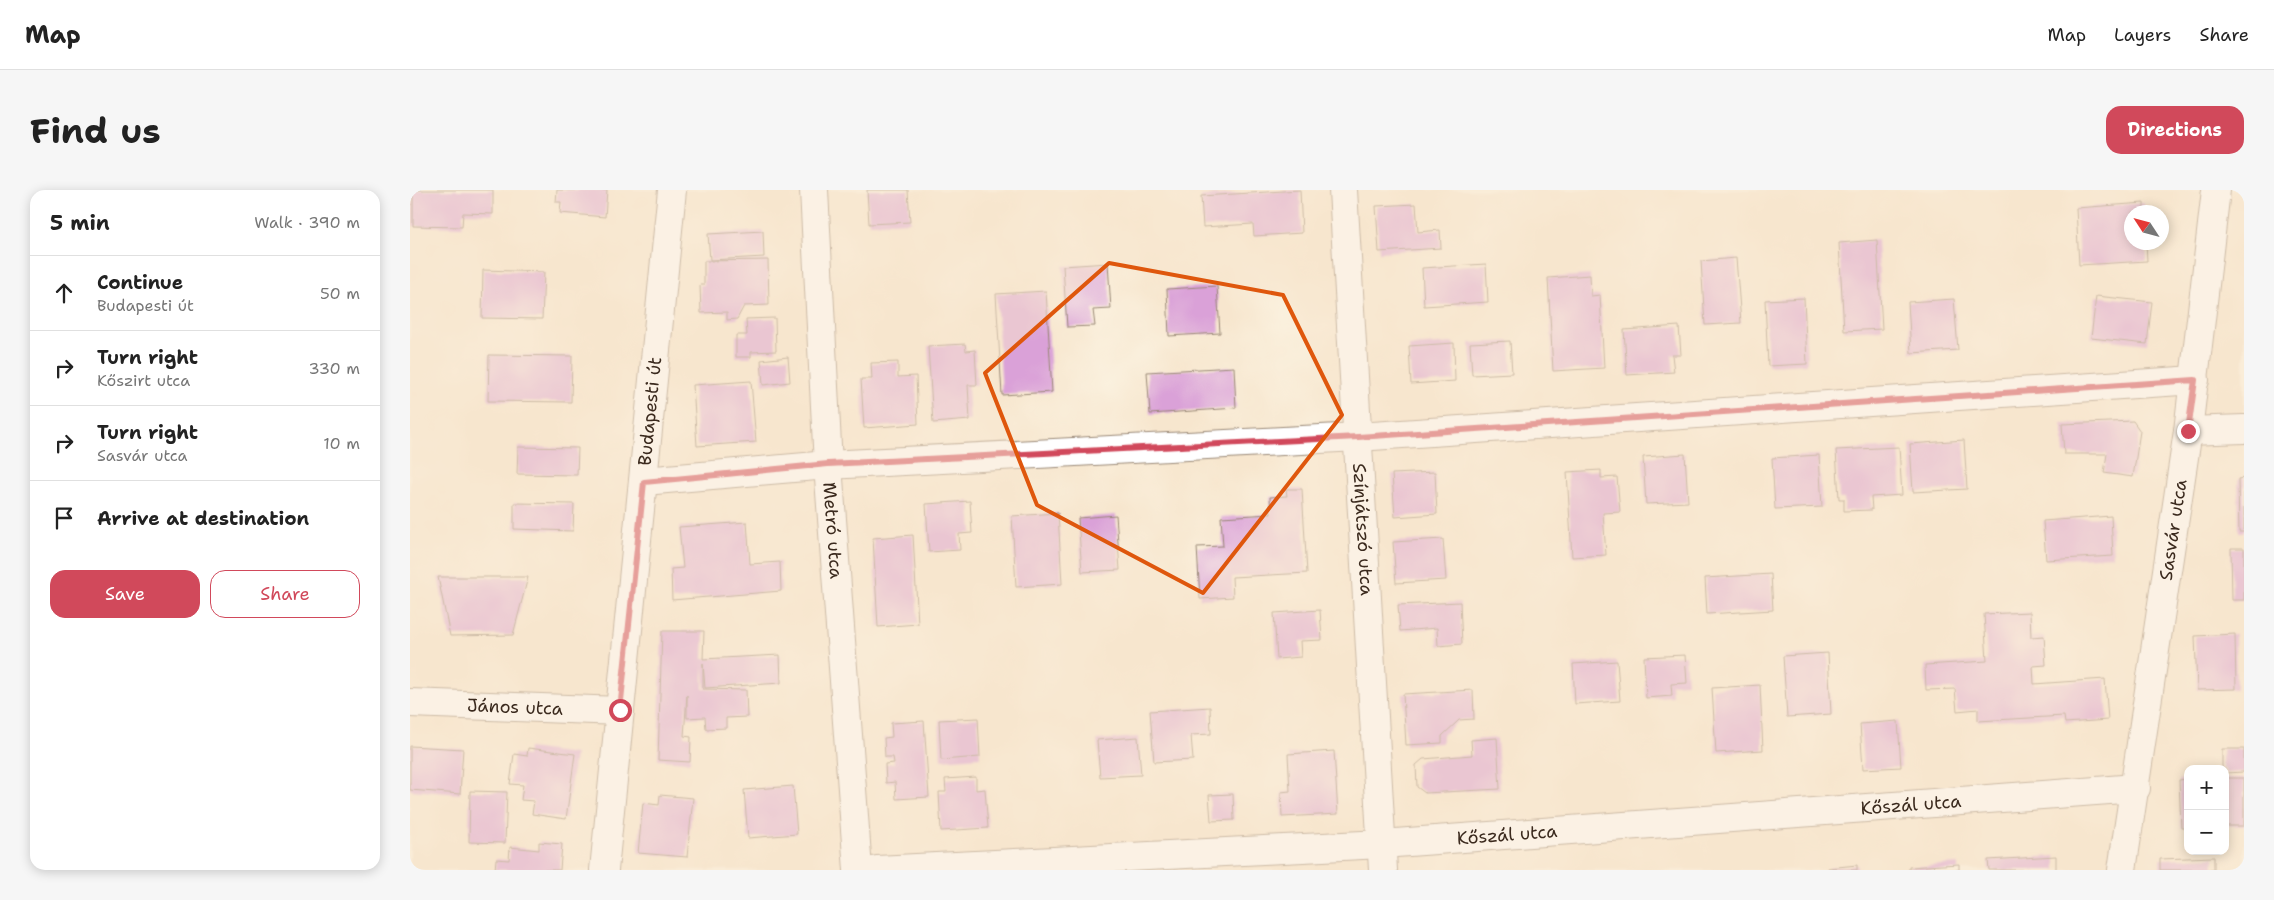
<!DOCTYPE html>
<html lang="en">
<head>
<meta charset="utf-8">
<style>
	body { margin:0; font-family:"Shantell Sans",sans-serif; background:#f6f6f6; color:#222 }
	.controls { position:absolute; right:15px; bottom:15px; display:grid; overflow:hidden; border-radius:10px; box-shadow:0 2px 12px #0003 }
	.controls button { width:45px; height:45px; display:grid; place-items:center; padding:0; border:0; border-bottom:1px solid #e0e0e0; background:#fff; color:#222; font:25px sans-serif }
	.compass { position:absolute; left:1714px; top:15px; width:45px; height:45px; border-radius:50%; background:#fff; box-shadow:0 2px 12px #0003; rotate:306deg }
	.stop { position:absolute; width:15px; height:15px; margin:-11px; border:4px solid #d1495b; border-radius:50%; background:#fff }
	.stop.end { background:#d1495b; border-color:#fff; box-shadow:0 1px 5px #0008 }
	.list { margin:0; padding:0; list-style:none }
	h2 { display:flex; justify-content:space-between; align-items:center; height:65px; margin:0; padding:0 20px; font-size:21px }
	h2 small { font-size:16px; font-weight:400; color:#767676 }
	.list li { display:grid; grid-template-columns:32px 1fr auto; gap:15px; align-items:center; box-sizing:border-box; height:75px; padding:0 20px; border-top:1px solid #e0e0e0 }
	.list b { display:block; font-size:19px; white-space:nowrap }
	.list p { margin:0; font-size:16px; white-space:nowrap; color:#767676 }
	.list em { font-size:16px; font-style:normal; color:#767676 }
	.actions { display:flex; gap:10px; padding:15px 20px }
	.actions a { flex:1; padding:11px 0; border:1px solid #d1495b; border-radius:15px; text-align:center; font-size:18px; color:#d1495b }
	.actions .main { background:#d1495b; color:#fff }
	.icon { flex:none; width:28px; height:28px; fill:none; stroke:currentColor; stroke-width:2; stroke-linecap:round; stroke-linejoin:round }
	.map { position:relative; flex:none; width:1834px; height:680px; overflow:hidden; border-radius:15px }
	header { display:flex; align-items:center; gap:30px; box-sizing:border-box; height:70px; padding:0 25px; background:#fff; border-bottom:1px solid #e0e0e0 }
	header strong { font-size:24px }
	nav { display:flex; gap:28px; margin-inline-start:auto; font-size:18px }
	.intro { display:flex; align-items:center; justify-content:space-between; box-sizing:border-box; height:120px; padding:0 30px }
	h1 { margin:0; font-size:35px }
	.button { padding:12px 22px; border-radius:15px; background:#d1495b; color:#fff; font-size:18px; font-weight:700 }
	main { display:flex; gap:30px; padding:0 30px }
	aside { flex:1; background:#fff; border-radius:15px; box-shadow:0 2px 12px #0003 }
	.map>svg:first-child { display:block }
</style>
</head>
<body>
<header>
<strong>Map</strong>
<nav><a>Map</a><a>Layers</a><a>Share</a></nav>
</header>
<div class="intro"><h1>Find us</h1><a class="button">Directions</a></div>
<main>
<aside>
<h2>5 min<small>Walk · 390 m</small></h2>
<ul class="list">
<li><svg class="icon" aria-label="ahead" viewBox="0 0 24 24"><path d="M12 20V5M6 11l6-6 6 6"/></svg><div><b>Continue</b><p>Budapesti út</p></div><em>50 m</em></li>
<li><svg class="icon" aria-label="right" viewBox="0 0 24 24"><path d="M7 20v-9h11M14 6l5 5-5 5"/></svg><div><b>Turn right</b><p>Kőszirt utca</p></div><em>330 m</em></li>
<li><svg class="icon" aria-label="right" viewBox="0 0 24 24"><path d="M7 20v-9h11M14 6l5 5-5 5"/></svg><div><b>Turn right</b><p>Sasvár utca</p></div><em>10 m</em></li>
<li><svg class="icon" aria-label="arrive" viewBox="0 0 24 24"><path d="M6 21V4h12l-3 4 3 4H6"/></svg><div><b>Arrive at destination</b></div></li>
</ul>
<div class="actions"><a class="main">Save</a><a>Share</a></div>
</aside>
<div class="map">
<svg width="1834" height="680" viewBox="0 0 1834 680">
	<rect width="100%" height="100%" fill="#fcf5e5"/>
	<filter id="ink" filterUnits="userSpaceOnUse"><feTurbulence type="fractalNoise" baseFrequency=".02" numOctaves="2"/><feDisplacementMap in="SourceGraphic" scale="10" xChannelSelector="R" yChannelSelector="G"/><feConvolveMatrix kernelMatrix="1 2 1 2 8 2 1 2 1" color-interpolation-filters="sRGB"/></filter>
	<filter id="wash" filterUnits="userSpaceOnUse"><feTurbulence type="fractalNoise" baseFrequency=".0096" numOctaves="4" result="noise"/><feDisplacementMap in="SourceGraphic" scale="20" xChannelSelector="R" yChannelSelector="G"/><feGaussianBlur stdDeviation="1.12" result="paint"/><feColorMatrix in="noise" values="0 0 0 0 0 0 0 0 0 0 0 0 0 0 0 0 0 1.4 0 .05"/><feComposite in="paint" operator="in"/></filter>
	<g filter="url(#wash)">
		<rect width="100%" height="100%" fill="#f7e6ce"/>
		<g id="blocks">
			<g fill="#daa1d8">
				<path d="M 3,0 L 83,0 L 83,24 L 53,23 L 52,37 L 3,36 Z"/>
				<path d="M 147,0 L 197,0 L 195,27 L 150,23 L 151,12 L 146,12 Z"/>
				<path d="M 457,0 L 498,0 L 500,32 L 459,34 Z"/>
				<path d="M 890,0 L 892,43 L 844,46 L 843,34 L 793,37 L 791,6 Z"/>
				<path d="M 1734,13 L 1734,22 L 1722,22 L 1722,52 L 1736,52 L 1737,71 L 1669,75 L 1666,18 Z"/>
				<path d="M 1006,14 L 1008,42 L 1030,40 L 1031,58 L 969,62 L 966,16 Z"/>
				<path d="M 353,41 L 354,67 L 300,70 L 298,44 Z"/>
				<path d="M 1467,50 L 1472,139 L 1434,141 L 1429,53 Z"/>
				<path d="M 1326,68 L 1331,133 L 1295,135 L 1291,71 Z"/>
				<path d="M 358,70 L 359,115 L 334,116 L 327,129 L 317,130 L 317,122 L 291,123 L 290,95 L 294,95 L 294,71 Z"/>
				<path d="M 698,73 L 701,119 L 683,120 L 685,136 L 657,137 L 653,76 Z"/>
				<path d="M 1076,74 L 1078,112 L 1014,116 L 1012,78 Z"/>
				<path d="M 73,80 L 134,82 L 132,129 L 72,128 Z"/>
				<path d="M 1180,85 L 1181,106 L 1190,105 L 1194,178 L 1143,181 L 1138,88 Z"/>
				<path d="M 807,96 L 810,143 L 759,146 L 757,99 Z"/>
				<path d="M 636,101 L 642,202 L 592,205 L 586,104 Z"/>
				<path d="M 1686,106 L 1742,112 L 1737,154 L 1681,148 Z"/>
				<path d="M 1394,108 L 1397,174 L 1358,176 L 1355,110 Z"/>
				<path d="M 1544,109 L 1548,160 L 1501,163 L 1498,112 Z"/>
				<path d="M 365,128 L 366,161 L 341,162 L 341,167 L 326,167 L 326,145 L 337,145 L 336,129 Z"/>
				<path d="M 1269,136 L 1271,165 L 1262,165 L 1264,182 L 1217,185 L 1214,140 Z"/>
				<path d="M 1100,151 L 1102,183 L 1062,185 L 1060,153 Z"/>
				<path d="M 1044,153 L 1045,191 L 1001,194 L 999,156 Z"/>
				<path d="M 555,154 L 556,161 L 565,160 L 567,195 L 558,195 L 560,230 L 523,233 L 518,156 Z"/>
				<path d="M 79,165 L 162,166 L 161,212 L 78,211 Z"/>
				<path d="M 378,167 L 380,192 L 353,195 L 351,170 Z"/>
				<path d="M 488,172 L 488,187 L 506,186 L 508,234 L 454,238 L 451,189 L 462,189 L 461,173 Z"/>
				<path d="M 824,177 L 826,218 L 740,224 L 737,182 Z"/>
				<path d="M 341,191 L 346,252 L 287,256 L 283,195 Z"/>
				<path d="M 1723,231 L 1730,241 L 1723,287 L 1694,283 L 1697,264 L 1654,264 L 1652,234 Z"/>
				<path d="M 1554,250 L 1557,299 L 1503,302 L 1500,254 Z"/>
				<path d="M 108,257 L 168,258 L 167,285 L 107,284 Z"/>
				<path d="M 1489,257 L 1492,305 L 1461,307 L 1462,320 L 1434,321 L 1434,309 L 1429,309 L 1426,260 Z"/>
				<path d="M 1275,264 L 1278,312 L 1236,314 L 1233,267 Z"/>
				<path d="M 1409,265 L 1412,317 L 1365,319 L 1362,268 Z"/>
				<path d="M 1191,280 L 1191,288 L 1207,287 L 1210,322 L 1193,323 L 1196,365 L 1162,367 L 1157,282 Z"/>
				<path d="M 1025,282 L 1027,324 L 985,327 L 982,284 Z"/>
				<path d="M 1834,288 L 1834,342 L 1829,342 L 1828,289 Z"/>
				<path d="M 876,299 L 892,299 L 897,383 L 822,387 L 823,407 L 790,409 L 787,357 L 813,356 L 811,327 L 861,324 L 860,307 L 877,306 Z"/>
				<path d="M 560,311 L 562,343 L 549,344 L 550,360 L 519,362 L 516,314 Z"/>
				<path d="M 104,313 L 164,314 L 163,341 L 104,339 Z"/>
				<path d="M 648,323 L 652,394 L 606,397 L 602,326 Z"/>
				<path d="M 706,325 L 710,380 L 672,382 L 668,328 Z"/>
				<path d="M 1701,326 L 1703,366 L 1636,370 L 1633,331 Z"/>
				<path d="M 337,332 L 340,374 L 370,372 L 371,401 L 262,410 L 261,379 L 273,378 L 269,337 Z"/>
				<path d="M 503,345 L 508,434 L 468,437 L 463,348 Z"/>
				<path d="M 1033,349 L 1036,390 L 986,393 L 983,352 Z"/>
				<path d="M 1821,358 L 1834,358 L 1834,410 L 1822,410 Z"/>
				<path d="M 1361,384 L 1363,420 L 1297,424 L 1295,388 Z"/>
				<path d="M 28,387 L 118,387 L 103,445 L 40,446 Z"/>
				<path d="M 1050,412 L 1052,454 L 1028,456 L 1027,438 L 990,441 L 988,415 Z"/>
				<path d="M 910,420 L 912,450 L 890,451 L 891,467 L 867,469 L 864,423 Z"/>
				<path d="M 1620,422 L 1621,447 L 1634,446 L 1636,475 L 1623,476 L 1624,494 L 1695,489 L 1698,530 L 1655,533 L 1654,526 L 1568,531 L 1568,519 L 1547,521 L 1545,499 L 1516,500 L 1515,475 L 1577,471 L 1574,424 Z"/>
				<path d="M 252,441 L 294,441 L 293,469 L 370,465 L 371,493 L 295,498 L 293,473 L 293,499 L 336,500 L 337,527 L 316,528 L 316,538 L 296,539 L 295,527 L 277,528 L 277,505 L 274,546 L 281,547 L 280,572 L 248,570 Z"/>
				<path d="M 1825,444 L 1826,499 L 1787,500 L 1785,446 Z"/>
				<path d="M 1418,463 L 1421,524 L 1377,527 L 1373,466 Z"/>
				<path d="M 1275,465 L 1277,493 L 1261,494 L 1262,506 L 1236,508 L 1234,467 Z"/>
				<path d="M 1207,471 L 1210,511 L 1165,514 L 1163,474 Z"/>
				<path d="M 1350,495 L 1353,560 L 1306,563 L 1302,498 Z"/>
				<path d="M 1063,500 L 1064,529 L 1049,530 L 1032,546 L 1032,553 L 996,555 L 993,504 Z"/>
				<path d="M 800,517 L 801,544 L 781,545 L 783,570 L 744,572 L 740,521 Z"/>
				<path d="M 568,528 L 570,567 L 531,570 L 529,530 Z"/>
				<path d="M 514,531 L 519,607 L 486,609 L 485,592 L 476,593 L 475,574 L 484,573 L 483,567 L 475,567 L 474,548 L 482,547 L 481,533 Z"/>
				<path d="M 1488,531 L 1491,577 L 1453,579 L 1450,534 Z"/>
				<path d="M 728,547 L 731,585 L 690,587 L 687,550 Z"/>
				<path d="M 1087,548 L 1090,599 L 1015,603 L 1007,597 L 1006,575 L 1013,569 L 1062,565 L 1061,550 Z"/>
				<path d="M 0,556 L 53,559 L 50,604 L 0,600 Z"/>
				<path d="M 118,558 L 165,564 L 156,629 L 122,624 L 124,611 L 111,610 L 113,595 L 100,594 L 104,564 L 117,566 Z"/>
				<path d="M 1812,559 L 1834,559 L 1834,582 L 1815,583 L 1815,579 L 1812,579 Z"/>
				<path d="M 924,561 L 928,624 L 872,627 L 871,602 L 880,601 L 878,564 Z"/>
				<path d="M 566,587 L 566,600 L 575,599 L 578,638 L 531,641 L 529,602 L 536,602 L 535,589 Z"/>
				<rect x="1815" y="588" width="19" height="48"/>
				<path d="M 1778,589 L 1778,638 L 1771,638 L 1769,590 Z"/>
				<path d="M 383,596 L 387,644 L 338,648 L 334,600 Z"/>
				<path d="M 60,601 L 97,602 L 95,653 L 59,652 Z"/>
				<path d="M 823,604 L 824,630 L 801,631 L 799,605 Z"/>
				<path d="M 250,605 L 283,608 L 277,667 L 228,663 L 233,613 L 249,615 Z"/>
				<path d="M 129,652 L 152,654 L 150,680 L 85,680 L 86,669 L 99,670 L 100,657 L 129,660 Z"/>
				<path d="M 1646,666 L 1646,680 L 1579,680 L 1578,670 Z"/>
				<path d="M 1804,667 L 1804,680 L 1750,680 L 1750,669 Z"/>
				<path d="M 1549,674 L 1549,680 L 1499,680 L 1499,677 Z"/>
				<path d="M 1447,675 L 1447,680 L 1418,680 L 1418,678 Z"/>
			</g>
		</g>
	</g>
	<g filter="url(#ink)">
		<use href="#blocks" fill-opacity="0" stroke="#998876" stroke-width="1"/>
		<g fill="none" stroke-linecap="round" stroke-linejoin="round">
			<defs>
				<g id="minor">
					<path id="s1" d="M 404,0 L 418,275 L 448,680"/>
					<path id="s2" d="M 933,0 L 973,680"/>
					<path d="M 1778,241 L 1834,239"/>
					<path d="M 234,291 L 418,275 L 948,247 L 1785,190"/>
					<path id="s3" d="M 0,513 L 210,521"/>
					<path id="s4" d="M 194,680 L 262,0"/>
					<path id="s5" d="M 467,680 L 972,654 L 1726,598"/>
					<path id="s6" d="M 1712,680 L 1778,241 L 1806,0"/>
				</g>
			</defs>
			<use href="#minor" stroke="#998876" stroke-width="30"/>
			<use href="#minor" stroke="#fff" stroke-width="28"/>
		</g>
	</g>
	<g fill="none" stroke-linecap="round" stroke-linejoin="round" filter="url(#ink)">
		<path stroke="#d1495b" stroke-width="6" d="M 210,520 L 234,292 L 418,274 L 948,247 L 1785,190 L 1778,241"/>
	</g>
	<path d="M0 0H1834V680H0ZM 699,73 L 873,105 L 932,225 L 793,403 L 627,315 L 575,183 Z" fill="#f7e6ce" fill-opacity=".55" fill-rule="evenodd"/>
	<path fill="none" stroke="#df570d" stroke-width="4" stroke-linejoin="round" d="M 699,73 L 873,105 L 932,225 L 793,403 L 627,315 L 575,183 Z"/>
	<g text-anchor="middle" stroke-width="4.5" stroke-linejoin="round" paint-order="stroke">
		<g font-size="18" fill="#3b2a1e" stroke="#fcf5e5">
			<text dy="6" stroke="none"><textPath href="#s4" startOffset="461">Budapesti út</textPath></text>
			<text dy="6" stroke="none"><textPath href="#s1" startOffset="341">Metró utca</textPath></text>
			<text dy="6" stroke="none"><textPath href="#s2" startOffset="340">Színjátszó utca</textPath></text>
			<text dy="6" stroke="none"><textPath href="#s6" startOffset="344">Sasvár utca</textPath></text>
			<text dy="6" stroke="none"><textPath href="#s3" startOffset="105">János utca</textPath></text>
			<text dy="6" stroke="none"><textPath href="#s5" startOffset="1036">Kőszál utca</textPath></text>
			<text dy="6" stroke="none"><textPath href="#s5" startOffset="631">Kőszál utca</textPath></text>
		</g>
	</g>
</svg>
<div class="controls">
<button>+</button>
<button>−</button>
</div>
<svg class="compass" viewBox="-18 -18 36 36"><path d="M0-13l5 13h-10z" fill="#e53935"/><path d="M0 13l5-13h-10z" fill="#767676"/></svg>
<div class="stop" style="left:210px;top:520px"></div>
<div class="stop end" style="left:1778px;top:241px"></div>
</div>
</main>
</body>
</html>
